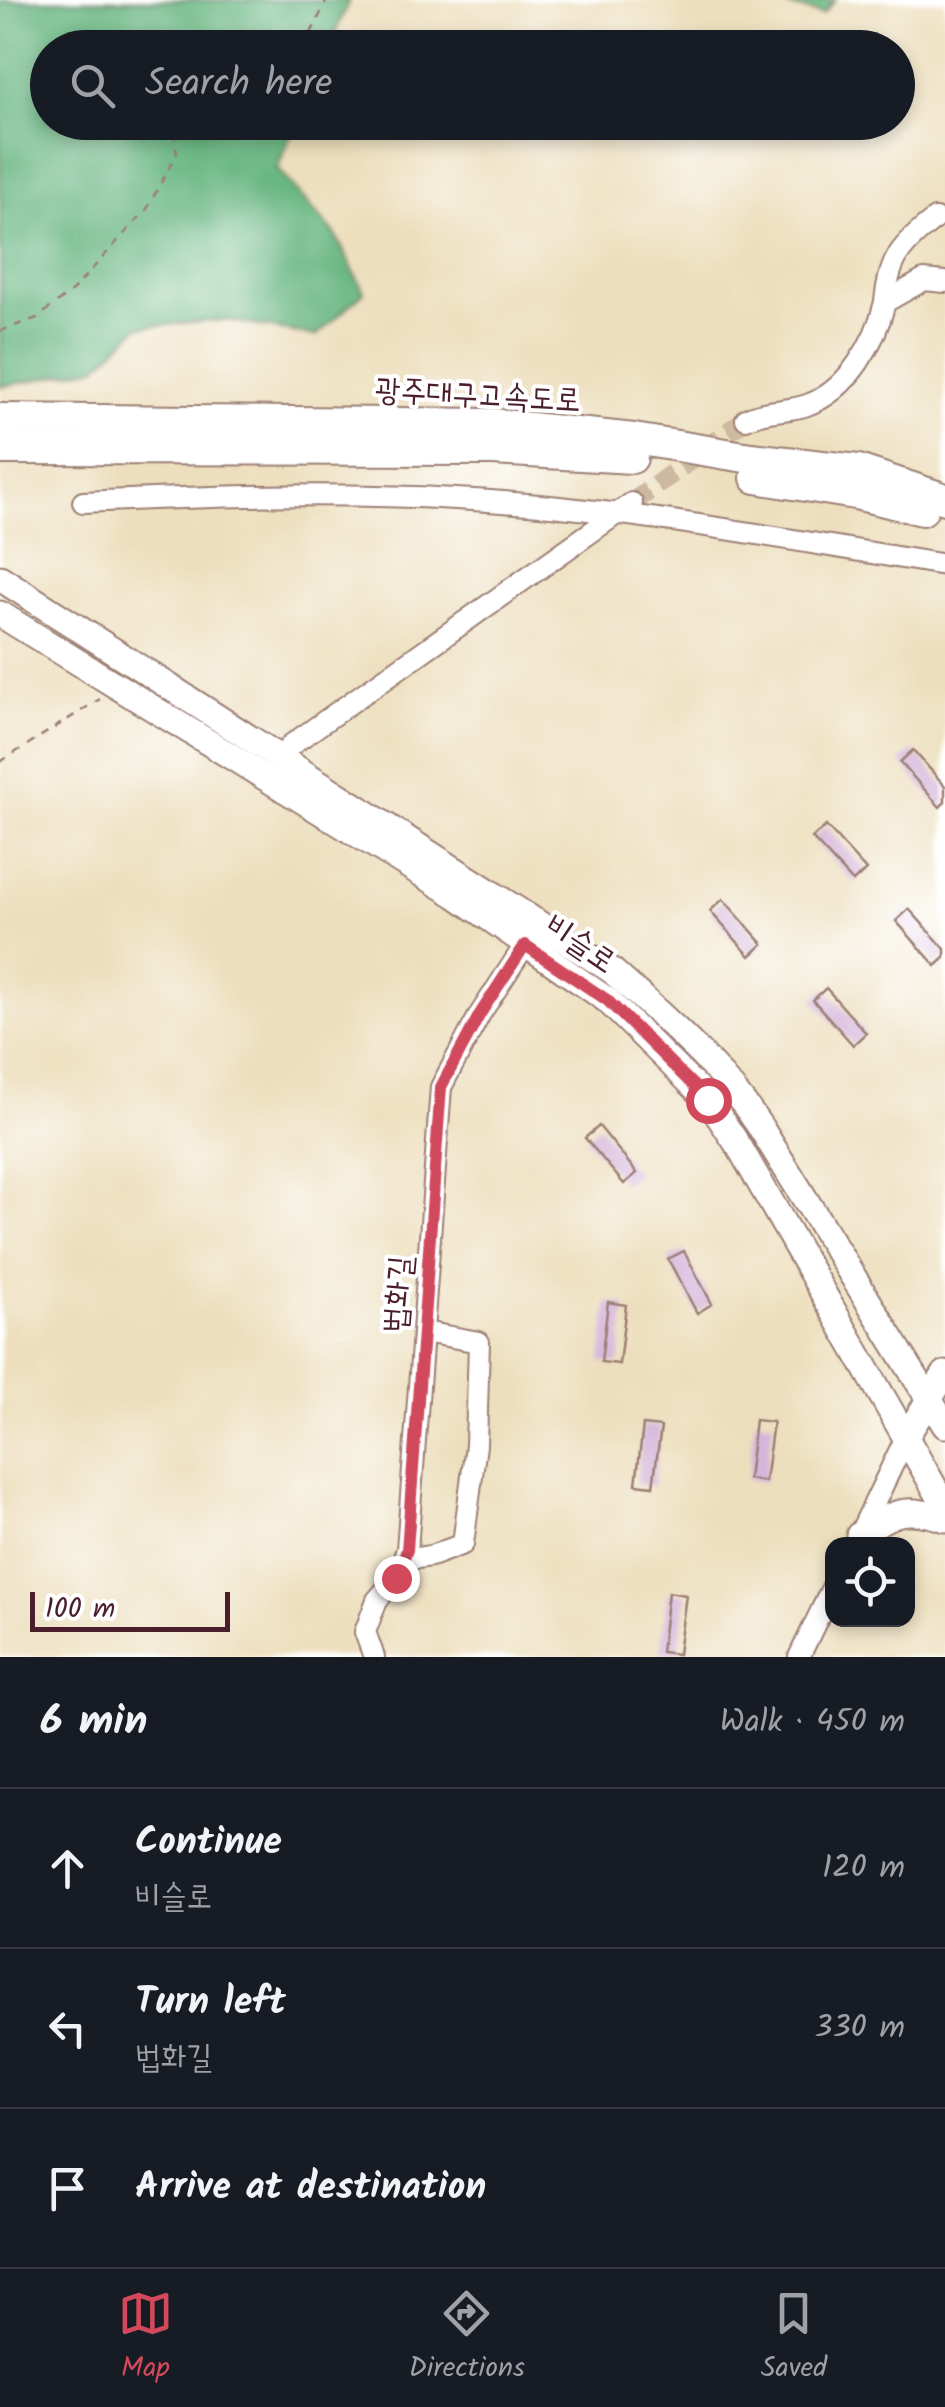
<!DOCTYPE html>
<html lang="en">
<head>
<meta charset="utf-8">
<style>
	body { margin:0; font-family:Kalam,"Poor Story",sans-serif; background:#242831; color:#f1f3f6 }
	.controls { position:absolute; right:30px; bottom:30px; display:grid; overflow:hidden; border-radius:20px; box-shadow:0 5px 15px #0003 }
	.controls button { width:90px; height:90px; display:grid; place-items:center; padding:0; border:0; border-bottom:2px solid #363941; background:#171b24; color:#f1f3f6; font:50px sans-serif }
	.scale { position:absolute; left:30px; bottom:25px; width:200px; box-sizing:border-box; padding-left:10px; border:5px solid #4a1f2b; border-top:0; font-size:28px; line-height:35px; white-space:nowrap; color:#4a1f2b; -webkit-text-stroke:8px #fff; paint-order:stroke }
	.stop { position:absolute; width:30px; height:30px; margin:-22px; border:8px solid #d1495b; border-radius:50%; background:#fff }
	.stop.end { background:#d1495b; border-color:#fff; box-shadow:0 2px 10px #0008 }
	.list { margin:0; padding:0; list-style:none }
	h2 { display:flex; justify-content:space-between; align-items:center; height:130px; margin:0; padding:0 40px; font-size:42px }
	h2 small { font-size:32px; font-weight:400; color:#9ea1a6 }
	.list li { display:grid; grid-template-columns:65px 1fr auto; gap:30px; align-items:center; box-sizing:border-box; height:160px; padding:0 40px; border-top:2px solid #363941 }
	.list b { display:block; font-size:38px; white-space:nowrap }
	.list p { margin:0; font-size:32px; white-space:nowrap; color:#9ea1a6 }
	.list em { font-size:32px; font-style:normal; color:#9ea1a6 }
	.icon { flex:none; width:55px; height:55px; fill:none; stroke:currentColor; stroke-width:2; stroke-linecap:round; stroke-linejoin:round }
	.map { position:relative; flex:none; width:945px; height:1657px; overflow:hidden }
	.search { position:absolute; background:#171b24; box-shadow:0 5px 15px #0003; left:30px; right:30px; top:30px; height:110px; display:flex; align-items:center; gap:25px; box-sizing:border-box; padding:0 35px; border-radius:55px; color:#9ea1a6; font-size:38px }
	.sheet { height:610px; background:#171b24 }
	nav { display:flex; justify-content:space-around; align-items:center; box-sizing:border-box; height:140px; border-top:2px solid #363941; background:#171b24; font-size:28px; color:#9ea1a6 }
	nav a { display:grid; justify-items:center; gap:5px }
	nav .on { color:#d1495b }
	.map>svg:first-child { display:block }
</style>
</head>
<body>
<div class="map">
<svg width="945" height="1657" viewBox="0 0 945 1657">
	<rect width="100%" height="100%" fill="#fff"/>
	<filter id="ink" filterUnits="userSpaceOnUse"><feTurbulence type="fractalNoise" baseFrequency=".01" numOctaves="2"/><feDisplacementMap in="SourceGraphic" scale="20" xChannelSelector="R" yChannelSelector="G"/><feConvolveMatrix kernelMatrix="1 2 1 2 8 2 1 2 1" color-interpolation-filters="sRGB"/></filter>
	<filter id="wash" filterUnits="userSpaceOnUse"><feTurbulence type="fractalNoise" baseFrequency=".0048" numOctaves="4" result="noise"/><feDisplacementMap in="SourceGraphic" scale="40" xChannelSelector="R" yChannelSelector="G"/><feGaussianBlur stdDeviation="2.25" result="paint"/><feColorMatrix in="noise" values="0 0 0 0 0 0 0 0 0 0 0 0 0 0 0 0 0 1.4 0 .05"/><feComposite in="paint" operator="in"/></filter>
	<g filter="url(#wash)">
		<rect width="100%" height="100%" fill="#eddfbd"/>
		<g fill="#68b680" stroke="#596a56" stroke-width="2.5">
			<path d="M 0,0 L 349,0 L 329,47 L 48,48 L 48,122 L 296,123 L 277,169 L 335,234 L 364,292 L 316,336 L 226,320 L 138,327 L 97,367 L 0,387 Z"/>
			<path d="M 761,0 L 835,0 L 823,14 Z"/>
		</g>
		<g id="blocks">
			<g fill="#d5b5da">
				<path d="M 913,750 L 945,786 L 945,802 L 940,807 L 900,762 Z"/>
				<path d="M 826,826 L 866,870 L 853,882 L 812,838 Z"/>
				<path d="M 723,899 L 763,944 L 750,956 L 710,911 Z"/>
				<path d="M 909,909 L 945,949 L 945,958 L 936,966 L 896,921 Z"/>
				<path d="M 826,988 L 866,1033 L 853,1045 L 813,1000 Z"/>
				<path d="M 599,1126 L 637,1173 L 624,1184 L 585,1138 Z"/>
				<path d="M 684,1251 L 712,1304 L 697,1313 L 668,1259 Z"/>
				<path d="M 608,1302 L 626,1305 L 619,1364 L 601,1362 Z"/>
				<path d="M 755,1420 L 773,1422 L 765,1482 L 748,1479 Z"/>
				<path d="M 643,1425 L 661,1427 L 653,1486 L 636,1484 Z"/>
				<path d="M 668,1592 L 686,1595 L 678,1654 L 661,1652 Z"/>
			</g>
		</g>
	</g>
	<g filter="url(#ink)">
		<use href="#blocks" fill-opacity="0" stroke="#9c7f74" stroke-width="2.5"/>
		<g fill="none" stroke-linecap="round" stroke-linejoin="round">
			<path stroke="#ccb9a0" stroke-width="20" stroke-dasharray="20 10" stroke-linecap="butt" d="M 632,503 L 746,419"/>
			<defs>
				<g id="minor">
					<path d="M 885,302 C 889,259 901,245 935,219"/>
					<path d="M 746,419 C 764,409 788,412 807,405 C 848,391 876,341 885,302 L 924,280 L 945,282"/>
					<path d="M 83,502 C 207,496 332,492 456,499 C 620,507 783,539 945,565"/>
					<path d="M 291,745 L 632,503"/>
					<path d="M 858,1537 L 907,1435"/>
					<path d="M 403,1560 L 431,1556 L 463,1544 L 476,1445 L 479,1342 L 424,1332"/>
					<path d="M 374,1657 L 365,1632 L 377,1600 L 396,1578 L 407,1550 L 441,1087 L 480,1014 L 525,945"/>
					<path d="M 799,1657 L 832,1588"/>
				</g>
				<g id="major">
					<path d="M 0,578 L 611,970 C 667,1020 720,1066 761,1128 L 945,1425"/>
					<path d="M 0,614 L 456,895 L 607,1000 L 708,1100 L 740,1148 L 945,1506"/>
					<path d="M 907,1435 L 945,1374"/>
					<path d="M 859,1535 C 893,1512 904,1505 945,1519"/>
				</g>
				<g id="highway">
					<path d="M 0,419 L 493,424 L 634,439 L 751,458 L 858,470 L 945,499"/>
					<path d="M 0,449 L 493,450 L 632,458"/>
					<path d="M 756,478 L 855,494 L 922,510"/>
				</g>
			</defs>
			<use href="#minor" stroke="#9c7f74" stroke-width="24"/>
			<use href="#major" stroke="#9c7f74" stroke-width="29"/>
			<use href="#highway" stroke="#9c7f74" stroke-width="34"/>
			<g stroke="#9c7f74" stroke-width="2.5" stroke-dasharray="8 8" stroke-linecap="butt">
				<path d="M 304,48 L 327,0"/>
				<path d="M 201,122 L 224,131 L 251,122"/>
				<path d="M 0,331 L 37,318 L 72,291 L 147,209 L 177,153 L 172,122"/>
				<path d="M 0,762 L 100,699"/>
			</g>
			<use href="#minor" stroke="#fff" stroke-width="20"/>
			<use href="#major" stroke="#fff" stroke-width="25"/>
			<use href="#highway" stroke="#fff" stroke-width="30"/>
		</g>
	</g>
	<g fill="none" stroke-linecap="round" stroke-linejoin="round" filter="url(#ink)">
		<path stroke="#d1495b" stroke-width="12" d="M 396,1578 L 407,1550 L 441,1087 L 480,1014 L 525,945 L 607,1000 L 708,1100"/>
	</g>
	<g text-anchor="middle" stroke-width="8" stroke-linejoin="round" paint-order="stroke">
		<g font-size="32" fill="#4a1f2b" stroke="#fff">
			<text transform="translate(478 394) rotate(3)" y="11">광주대구고속도로</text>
			<text transform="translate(581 943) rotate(34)" y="11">비슬로</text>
			<text transform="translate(397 1294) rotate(-85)" y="11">법화길</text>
		</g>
	</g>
</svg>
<div class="controls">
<button><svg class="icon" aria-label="locate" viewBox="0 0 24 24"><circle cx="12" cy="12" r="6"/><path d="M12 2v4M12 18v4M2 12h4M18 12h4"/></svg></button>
</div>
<div class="scale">100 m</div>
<div class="stop" style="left:708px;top:1100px"></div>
<div class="stop end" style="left:396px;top:1578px"></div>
<div class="search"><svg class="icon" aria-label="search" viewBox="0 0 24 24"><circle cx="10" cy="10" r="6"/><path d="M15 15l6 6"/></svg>Search here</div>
</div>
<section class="sheet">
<h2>6 min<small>Walk · 450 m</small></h2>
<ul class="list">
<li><svg class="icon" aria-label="ahead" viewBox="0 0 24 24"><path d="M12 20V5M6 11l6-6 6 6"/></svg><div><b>Continue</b><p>비슬로</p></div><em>120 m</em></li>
<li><svg class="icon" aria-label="left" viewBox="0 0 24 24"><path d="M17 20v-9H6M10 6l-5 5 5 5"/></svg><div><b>Turn left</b><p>법화길</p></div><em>330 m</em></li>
<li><svg class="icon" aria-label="arrive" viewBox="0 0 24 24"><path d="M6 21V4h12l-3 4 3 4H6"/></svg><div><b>Arrive at destination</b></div></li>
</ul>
</section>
<nav>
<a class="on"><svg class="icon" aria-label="map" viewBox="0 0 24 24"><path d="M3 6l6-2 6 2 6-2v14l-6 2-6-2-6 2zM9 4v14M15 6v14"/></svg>Map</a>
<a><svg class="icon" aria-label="directions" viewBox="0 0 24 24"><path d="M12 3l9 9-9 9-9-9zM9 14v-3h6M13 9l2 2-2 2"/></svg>Directions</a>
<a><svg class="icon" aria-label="saved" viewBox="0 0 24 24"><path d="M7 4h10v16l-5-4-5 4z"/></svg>Saved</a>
</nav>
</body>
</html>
